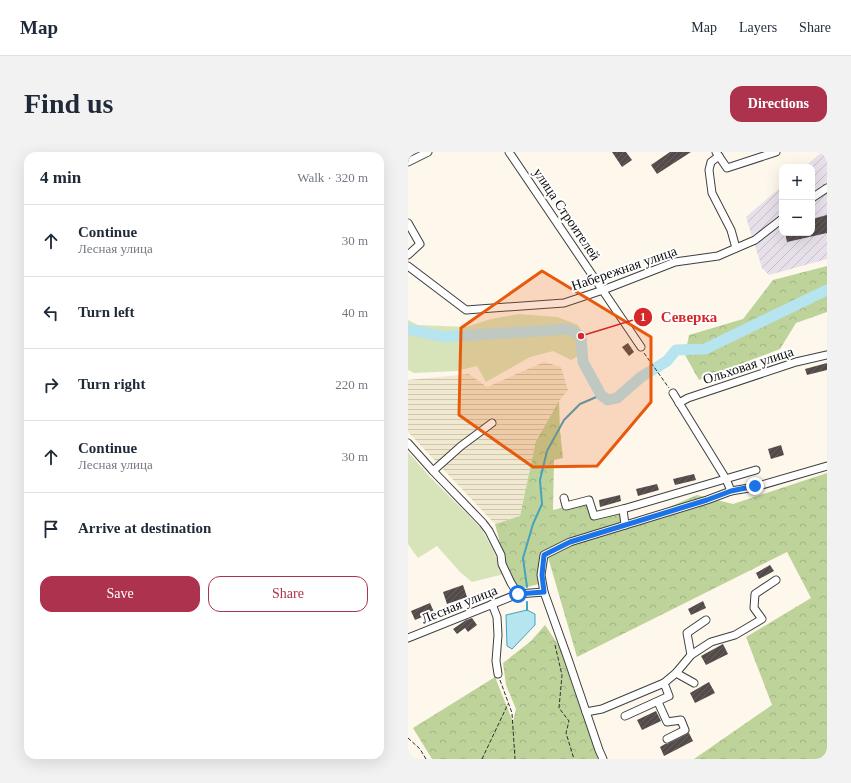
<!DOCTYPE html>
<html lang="en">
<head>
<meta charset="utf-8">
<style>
	body { margin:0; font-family:Georgia,serif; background:#f2f2f3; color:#1f2937 }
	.controls { position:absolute; right:12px; top:12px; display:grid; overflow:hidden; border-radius:8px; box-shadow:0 4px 16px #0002 }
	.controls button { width:36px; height:36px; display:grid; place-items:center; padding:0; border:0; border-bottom:1px solid #e0e1e3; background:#fff; color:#1f2937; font:20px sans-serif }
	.stop { position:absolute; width:12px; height:12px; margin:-9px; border:3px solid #1a73e8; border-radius:50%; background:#fff }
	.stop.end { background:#1a73e8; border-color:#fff; box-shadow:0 1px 4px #0008 }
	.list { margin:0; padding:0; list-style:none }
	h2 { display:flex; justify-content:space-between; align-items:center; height:52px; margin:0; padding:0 16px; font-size:17px }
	h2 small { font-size:13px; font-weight:400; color:#747a83 }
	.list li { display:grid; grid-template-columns:26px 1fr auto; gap:12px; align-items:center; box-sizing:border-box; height:72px; padding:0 16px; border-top:1px solid #e0e1e3 }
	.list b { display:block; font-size:15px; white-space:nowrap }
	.list p { margin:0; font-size:13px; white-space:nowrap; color:#747a83 }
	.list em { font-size:13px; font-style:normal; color:#747a83 }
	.actions { display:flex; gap:8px; padding:12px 16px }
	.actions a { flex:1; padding:9px 0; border:1px solid #ad324d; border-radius:12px; text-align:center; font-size:14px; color:#ad324d }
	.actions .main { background:#ad324d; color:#fff }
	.icon { flex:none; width:22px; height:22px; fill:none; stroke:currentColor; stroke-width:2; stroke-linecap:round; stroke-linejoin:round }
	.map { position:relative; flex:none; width:419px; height:607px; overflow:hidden; border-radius:12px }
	header { display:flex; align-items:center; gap:24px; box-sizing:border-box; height:56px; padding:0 20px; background:#fff; border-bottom:1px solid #e0e1e3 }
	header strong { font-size:19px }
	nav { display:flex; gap:22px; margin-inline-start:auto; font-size:14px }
	.intro { display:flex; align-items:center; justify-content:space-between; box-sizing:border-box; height:96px; padding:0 24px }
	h1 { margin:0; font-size:28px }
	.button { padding:10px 18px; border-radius:12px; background:#ad324d; color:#fff; font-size:14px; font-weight:700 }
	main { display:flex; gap:24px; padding:0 24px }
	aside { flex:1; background:#fff; border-radius:12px; box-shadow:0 4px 16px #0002 }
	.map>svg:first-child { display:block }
</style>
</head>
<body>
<header>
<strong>Map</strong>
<nav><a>Map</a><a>Layers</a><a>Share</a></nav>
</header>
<div class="intro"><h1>Find us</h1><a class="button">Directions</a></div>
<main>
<aside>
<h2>4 min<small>Walk · 320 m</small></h2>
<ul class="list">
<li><svg class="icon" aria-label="ahead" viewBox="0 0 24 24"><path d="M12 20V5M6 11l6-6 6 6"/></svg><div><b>Continue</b><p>Лесная улица</p></div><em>30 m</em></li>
<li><svg class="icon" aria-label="left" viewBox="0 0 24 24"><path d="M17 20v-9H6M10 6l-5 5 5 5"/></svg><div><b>Turn left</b></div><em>40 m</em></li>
<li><svg class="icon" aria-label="right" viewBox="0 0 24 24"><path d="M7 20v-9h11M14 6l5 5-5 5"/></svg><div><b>Turn right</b></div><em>220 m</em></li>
<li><svg class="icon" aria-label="ahead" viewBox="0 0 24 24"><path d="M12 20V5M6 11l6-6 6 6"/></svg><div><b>Continue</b><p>Лесная улица</p></div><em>30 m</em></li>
<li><svg class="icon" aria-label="arrive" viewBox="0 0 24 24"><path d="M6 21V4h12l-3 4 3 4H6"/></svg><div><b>Arrive at destination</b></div></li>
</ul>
<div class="actions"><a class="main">Save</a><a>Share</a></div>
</aside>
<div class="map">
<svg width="419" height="607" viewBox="0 0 419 607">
	<defs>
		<pattern id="industrial-furrows" width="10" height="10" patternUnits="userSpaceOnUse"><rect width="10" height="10" fill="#e7e0ea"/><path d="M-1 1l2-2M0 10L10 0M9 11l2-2" fill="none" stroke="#c5bfc8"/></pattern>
		<pattern id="farmland-rules" width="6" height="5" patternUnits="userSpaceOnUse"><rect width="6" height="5" fill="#f0e8cf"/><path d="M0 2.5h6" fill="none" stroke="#cdc6b1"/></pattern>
		<pattern id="forest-crowns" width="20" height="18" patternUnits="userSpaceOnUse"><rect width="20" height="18" fill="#bed39a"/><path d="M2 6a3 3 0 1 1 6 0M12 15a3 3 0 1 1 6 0" fill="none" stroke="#a2b484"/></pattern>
		<pattern id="building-hatch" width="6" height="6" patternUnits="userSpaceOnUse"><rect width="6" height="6" fill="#534b49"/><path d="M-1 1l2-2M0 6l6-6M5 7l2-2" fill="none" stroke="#67605f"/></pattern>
	</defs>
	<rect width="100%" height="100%" fill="#fdf7ec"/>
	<path fill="url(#industrial-furrows)" d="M 414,0 L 419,0 L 419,107 L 361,123 L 354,116 L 338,65 L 374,34 L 374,81 L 404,81 L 404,15 L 396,15 Z"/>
	<path fill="url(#farmland-rules)" d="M 136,210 L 153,215 L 160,238 L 151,249 L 128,289 L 112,364 L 87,372 L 0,280 L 0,228 L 61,222 L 79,235 Z"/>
	<g fill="#d7e4b9">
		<path d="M 111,162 L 149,165 L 170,173 L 177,186 L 179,199 L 163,208 L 145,199 L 122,205 L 78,230 L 69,214 L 49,219 L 6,221 L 0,218 L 0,168 L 10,173 L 58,175 L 83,167 Z"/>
		<path d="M 0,300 L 22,325 L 73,376 L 84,396 L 96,422 L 64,430 L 52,420 L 29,394 L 10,406 L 0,392 Z"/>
	</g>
	<g fill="url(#forest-crowns)">
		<path d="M 419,114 L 419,160 L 388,171 L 372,197 L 291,228 L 277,203 L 281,183 L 335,167 L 365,128 Z"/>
		<path d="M 151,249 L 152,279 L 155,306 L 146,308 L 145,358 L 181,349 L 186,365 L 213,358 L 215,375 L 289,343 L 325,352 L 419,321 L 419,607 L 286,607 L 364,553 L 338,485 L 403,446 L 379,400 L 169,505 L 140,405 L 136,399 L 131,432 L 111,437 L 97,410 L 87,372 L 112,364 L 128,289 Z"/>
		<path d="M 137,473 L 151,494 L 190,607 L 24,607 L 5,576 L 87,525 L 105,570 L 108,557 L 98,533 L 95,511 L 123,489 Z"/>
	</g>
	<path fill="#b6e4ef" stroke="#44a3bf" d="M 119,458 L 127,462 L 127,473 L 104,497 L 99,494 L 98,463 Z"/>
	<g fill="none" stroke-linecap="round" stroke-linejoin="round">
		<g stroke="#44a3bf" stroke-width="2">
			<path d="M 119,435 L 115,406 L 125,372 L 134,352 L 132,328 L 139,299 L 156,268 L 172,252 L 193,243"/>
			<path d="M 119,458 L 119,450"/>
		</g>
		<path stroke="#b6e4ef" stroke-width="11" d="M 0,177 L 36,185 L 160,177 L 173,184 L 175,210 L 193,243 L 200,248 L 209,246 L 233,225 L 259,209 L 268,198 L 297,197 L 419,138"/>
	</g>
	<g fill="url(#building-hatch)">
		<path d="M 204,0 L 218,0 L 224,8 L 214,15 Z"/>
		<path d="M 262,0 L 283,0 L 249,22 L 243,13 Z"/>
		<path d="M 419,63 L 419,81 L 379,90 L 377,81 L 404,81 L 404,67 Z"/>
		<path d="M 220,191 L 226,200 L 221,204 L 214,195 Z"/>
		<path d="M 419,211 L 419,218 L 399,223 L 397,217 Z"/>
		<path d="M 373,293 L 376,303 L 363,307 L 360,297 Z"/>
		<path d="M 286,322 L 288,328 L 267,333 L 265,327 Z"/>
		<path d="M 249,332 L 251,338 L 230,344 L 228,337 Z"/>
		<path d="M 212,343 L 213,349 L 192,355 L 191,348 Z"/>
		<path d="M 362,413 L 366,419 L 351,427 L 348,421 Z"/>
		<path d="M 55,433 L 59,445 L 39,452 L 35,440 Z"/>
		<path d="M 295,449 L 298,456 L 283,463 L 280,457 Z"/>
		<path d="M 22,451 L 26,460 L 7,468 L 3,459 Z"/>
		<path d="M 64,466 L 69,473 L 60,480 L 57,476 L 49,482 L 45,477 L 58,468 Z"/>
		<path d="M 315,492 L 320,502 L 298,513 L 293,504 Z"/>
		<path d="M 301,530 L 307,541 L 287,551 L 282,541 Z"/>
		<path d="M 248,559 L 253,569 L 234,578 L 229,568 Z"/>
		<path d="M 281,581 L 285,589 L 256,604 L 252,595 L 257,592 L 261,591 Z"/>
	</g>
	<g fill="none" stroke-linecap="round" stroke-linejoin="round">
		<defs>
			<g id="minor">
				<path d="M 101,0 L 233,195"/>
				<path d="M 308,0 L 319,16 L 368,0"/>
				<path d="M 311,4 L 303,10 L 301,18 L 304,41 L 323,78 L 328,96"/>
				<path d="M 0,10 L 20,0"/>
				<path d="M 404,46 L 419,36"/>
				<path d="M 0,71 L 12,92 L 0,103"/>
				<path d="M 0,114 L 58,158 L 156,151 L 195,138 L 267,110 L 310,104 L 347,88 L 374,67"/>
				<path d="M 265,241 L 318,327 L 323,339"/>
				<path d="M 271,251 L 280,246 L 388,210 L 419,203"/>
				<path d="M 0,291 L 25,319 L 75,371 L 81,379 L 93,403 L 94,412 L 103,431 L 110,442"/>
				<path d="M 25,319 L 53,294 L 84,271"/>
				<path d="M 156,346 L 158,354 L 181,348 L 186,364 L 215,357 L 348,318"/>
				<path d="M 215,357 L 217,373"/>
				<path d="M 84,452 L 89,465 L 90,483 L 88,509 L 90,522"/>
				<path d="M 0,486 L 110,442 L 136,440"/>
				<path d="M 283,503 L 279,481 L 298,468"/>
				<path d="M 268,521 L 286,531"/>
				<path d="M 250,550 L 259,570 L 273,568 L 277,578 L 259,587"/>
				<path d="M 178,560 L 194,557 L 256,531 L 268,521 L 283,503 L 303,490 L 327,483 L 354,467 L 346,456 L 347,442 L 368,428"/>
				<path d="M 217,564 L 261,544 L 256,531"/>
				<path d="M 195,607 L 191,598 L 160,507 L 136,440 L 133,423 L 136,403 L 162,390 L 299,348 L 323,339 L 347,335 L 419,314"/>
			</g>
		</defs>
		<use href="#minor" stroke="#3f3f3f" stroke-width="9"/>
		<g stroke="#2e2e2e" stroke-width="1" stroke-dasharray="4 2" stroke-linecap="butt">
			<path d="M 236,201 L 261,236"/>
			<path d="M 147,493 L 154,523 L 151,556 L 161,569 L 158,581 L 166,607"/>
			<path d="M 92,528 L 104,561 L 107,607"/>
			<path d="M 0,586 L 12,597 L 18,607"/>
			<path d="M 74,607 L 100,552"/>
		</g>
		<use href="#minor" stroke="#fff" stroke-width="7"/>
	</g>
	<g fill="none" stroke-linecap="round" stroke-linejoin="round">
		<path stroke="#1a73e8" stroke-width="5" d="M 110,442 L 136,440 L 134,423 L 136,403 L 162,390 L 299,348 L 323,339 L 347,334"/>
	</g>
	<path fill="#e8590c" fill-opacity="0.2" stroke="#e8590c" stroke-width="3" stroke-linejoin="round" d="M 134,119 L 243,185 L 243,250 L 189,314 L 125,315 L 51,263 L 53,176 Z"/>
	<g text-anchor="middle" stroke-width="4" stroke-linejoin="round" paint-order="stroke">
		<g font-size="14" fill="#0c0c0c" stroke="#fff">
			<text transform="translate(159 62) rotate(56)" y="5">улица Строителей</text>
			<text transform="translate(216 116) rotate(-19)" y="5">Набережная улица</text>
			<text transform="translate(340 213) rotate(-18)" y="5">Ольховая улица</text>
			<text transform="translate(51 452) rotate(-22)" y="5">Лесная улица</text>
		</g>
	</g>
	<path fill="none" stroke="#d62828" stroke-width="1.5" d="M173 184L235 165"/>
	<g fill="#d62828" stroke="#fff" stroke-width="1.5">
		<circle cx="173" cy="184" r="4"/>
		<circle cx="235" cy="165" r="10"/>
	</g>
	<g font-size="12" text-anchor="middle" font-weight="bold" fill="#fff">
		<text x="235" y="169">1</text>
	</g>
	<g font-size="15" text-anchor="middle" font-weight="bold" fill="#d62828" stroke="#fff" stroke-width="4" stroke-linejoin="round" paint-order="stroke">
		<text x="281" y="170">Северка</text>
	</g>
</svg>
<div class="controls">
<button>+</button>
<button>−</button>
</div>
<div class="stop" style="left:110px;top:442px"></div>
<div class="stop end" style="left:347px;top:334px"></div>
</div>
</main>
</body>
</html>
